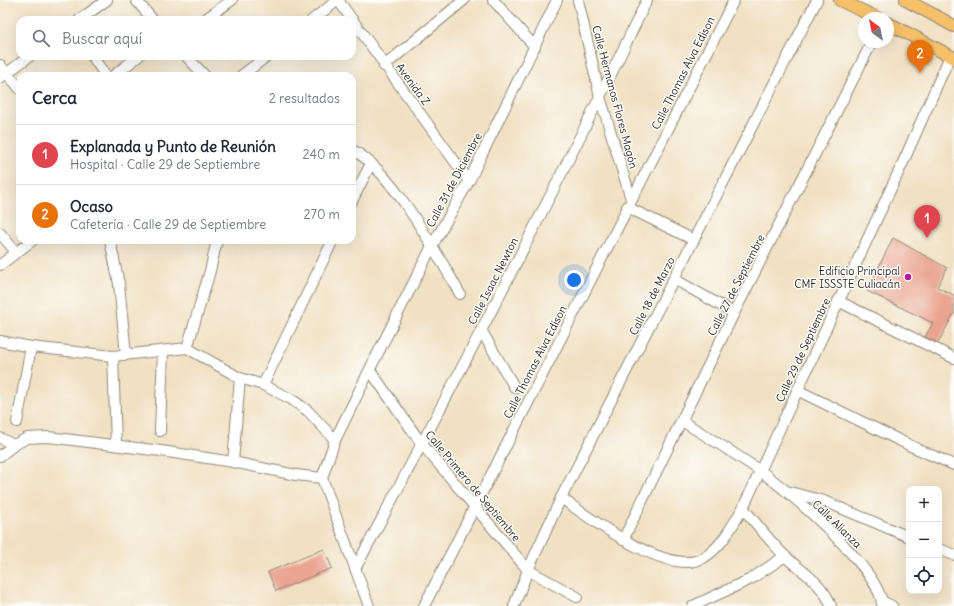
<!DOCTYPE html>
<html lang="es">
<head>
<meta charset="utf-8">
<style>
	body { margin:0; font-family:Delius,sans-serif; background:#f6f6f7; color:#1f2937 }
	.controls { position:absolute; right:12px; bottom:12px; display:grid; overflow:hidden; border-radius:8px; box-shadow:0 4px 16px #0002 }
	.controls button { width:36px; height:36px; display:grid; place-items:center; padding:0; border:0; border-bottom:1px solid #e0e1e3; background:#fff; color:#1f2937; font:20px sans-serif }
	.compass { position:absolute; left:858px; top:12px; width:36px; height:36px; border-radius:50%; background:#fff; box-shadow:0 4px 16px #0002; rotate:327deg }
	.you { position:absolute; left:574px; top:280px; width:14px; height:14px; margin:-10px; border:3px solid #fff; border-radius:50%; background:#1a73e8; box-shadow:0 0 0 6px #1a73e833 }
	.badge { display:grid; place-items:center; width:26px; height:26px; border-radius:50%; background:#b45309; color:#fff; font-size:13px; font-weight:700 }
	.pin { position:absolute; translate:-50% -33px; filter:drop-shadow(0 1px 2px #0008) }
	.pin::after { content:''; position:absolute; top:21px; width:14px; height:12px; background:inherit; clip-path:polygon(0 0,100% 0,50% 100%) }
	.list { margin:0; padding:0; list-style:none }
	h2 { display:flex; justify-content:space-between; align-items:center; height:52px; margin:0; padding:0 16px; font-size:17px }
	h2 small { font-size:13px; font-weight:400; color:#747a83 }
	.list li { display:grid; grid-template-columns:26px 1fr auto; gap:12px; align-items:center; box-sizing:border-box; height:60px; padding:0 16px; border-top:1px solid #e0e1e3 }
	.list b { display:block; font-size:15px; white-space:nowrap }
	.list p { margin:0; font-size:13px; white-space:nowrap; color:#747a83 }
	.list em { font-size:13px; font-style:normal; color:#747a83 }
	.icon { flex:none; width:22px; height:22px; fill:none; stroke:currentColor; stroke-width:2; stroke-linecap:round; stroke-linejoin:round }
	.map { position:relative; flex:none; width:954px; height:606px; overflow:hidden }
	.search { position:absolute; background:#fff; box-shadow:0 4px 16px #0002; left:16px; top:16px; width:340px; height:44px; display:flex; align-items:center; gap:10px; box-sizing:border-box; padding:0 14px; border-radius:12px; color:#747a83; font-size:15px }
	.panel { position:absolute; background:#fff; box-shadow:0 4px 16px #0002; left:16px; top:72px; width:340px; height:172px; border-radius:12px }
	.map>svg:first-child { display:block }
</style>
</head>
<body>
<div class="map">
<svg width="954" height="606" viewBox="0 0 954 606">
	<rect width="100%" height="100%" fill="#fdfcf7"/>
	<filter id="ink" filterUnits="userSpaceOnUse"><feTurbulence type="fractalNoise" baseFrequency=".025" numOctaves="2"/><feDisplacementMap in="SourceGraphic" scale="8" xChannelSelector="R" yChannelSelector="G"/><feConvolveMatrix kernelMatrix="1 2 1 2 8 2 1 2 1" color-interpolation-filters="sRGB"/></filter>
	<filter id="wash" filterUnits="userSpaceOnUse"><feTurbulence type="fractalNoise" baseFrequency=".012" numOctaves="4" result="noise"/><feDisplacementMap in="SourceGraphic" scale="16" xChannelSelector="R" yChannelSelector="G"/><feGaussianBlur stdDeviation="0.9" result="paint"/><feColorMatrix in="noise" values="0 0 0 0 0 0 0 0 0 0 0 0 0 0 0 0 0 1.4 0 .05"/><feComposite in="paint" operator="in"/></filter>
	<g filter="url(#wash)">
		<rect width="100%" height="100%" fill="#f1e1c4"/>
		<g id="blocks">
			<g fill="#eaa592">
				<path d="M 893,238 L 947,268 L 937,287 L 954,295 L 954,313 L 938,343 L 925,337 L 933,323 L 867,291 Z"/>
				<path d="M 324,549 L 332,568 L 276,591 L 268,572 Z"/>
			</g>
		</g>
	</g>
	<g filter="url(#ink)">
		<use href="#blocks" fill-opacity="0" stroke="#8e8678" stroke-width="1"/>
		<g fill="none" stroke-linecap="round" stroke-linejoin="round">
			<defs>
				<g id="minor">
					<path d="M 136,0 L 153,20"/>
					<path d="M 338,0 L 469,181"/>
					<path d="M 493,0 L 535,47"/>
					<path d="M 578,0 L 600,97 L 631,199"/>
					<path d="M 79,20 L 107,0"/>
					<path d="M 204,20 L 232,0"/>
					<path d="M 312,20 L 338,0"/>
					<path d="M 92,56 L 106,76"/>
					<path d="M 186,56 L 205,76"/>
					<path d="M 0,65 L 20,89"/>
					<path d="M 384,66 L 464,0"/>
					<path d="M 113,76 L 139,56"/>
					<path d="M 241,76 L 267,56"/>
					<path d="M 0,78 L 30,56"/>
					<path d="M 352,150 C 390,167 439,257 460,294"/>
					<path d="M 352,201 L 371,163"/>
					<path d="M 627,207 L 694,240"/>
					<path d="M 0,233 L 16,252"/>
					<path d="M 110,240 L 119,284 L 126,355"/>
					<path d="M 0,265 L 33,240"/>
					<path d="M 674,279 L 734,313"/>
					<path d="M 838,301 L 954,358"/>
					<path d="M 481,330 L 515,388"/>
					<path d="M 0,341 L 31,347 L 113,356 L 187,348 L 240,378 L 263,385 L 291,399 L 308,411 L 335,440"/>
					<path d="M 187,348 L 210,271 L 217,240"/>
					<path d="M 113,356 L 116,445"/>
					<path d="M 370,370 L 421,443 L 528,570 L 577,597"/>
					<path d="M 263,385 L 333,240"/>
					<path d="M 797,390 L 913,447 L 954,465"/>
					<path d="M 682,421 C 708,437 734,453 759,470 C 788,490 883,572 882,606"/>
					<path d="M 17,422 L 31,347"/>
					<path d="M 160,431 L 163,351"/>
					<path d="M 0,438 L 14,445"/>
					<path d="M 0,456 L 14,445 L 27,438 L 48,437 L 161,451 L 233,462 L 296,475 L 322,478"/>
					<path d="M 233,462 L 240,378"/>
					<path d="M 786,491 L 824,501 L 909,537"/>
					<path d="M 561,498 C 590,518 668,578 703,558 C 722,547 732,526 743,508 L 905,158 L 950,56"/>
					<path d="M 743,508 C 757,524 770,542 786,557 C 802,572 824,584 831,606"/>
					<path d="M 623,540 L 734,313 L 872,42"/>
					<path d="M 939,549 L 954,555"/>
					<path d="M 355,569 C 456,381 555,192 647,0"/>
					<path d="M 882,601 L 892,606"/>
					<path d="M 369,606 L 322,478 L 335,440 L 375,359 L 432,246 L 469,181 L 557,0"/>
					<path d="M 424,606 L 734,0"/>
					<path d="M 514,606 L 528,570 L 561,498 L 817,0"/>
					<path d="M 693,606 L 751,579 L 785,556"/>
				</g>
				<g id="major">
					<path d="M 840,0 L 877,18"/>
					<path d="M 906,0 L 954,26"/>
					<path d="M 888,23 L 954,58"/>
				</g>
			</defs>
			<use href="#minor" stroke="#8e8678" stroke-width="12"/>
			<use href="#major" stroke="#8e8678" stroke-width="14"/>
			<use href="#minor" stroke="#fff" stroke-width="10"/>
			<use href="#major" stroke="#f6c06b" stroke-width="12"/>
		</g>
	</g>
	<circle fill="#b5179e" stroke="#fdfcf7" stroke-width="1.5" cx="908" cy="277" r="4"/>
	<g text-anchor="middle" stroke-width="3" stroke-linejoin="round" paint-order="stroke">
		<g font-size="11" fill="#2b2b2b" stroke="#fdfcf7">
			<text transform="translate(683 73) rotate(-63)" y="4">Calle Thomas Alva Edison</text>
			<text transform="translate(413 84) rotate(54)" y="4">Avenida Z</text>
			<text transform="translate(615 97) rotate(75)" y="4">Calle Hermanos Flores Magón</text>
			<text transform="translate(454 180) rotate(-62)" y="4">Calle 31 de Diciembre</text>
			<text transform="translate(493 281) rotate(-63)" y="4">Calle Isaac Newton</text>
			<text transform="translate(736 285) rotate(-63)" y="4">Calle 27 de Septiembre</text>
			<text transform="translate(652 296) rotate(-63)" y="4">Calle 18 de Marzo</text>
			<text transform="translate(803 350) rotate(-65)" y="4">Calle 29 de Septiembre</text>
			<text transform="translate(535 362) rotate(-63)" y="4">Calle Thomas Alva Edison</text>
			<text transform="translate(473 486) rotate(50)" y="4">Calle Primero de Septiembre</text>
			<text transform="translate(837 524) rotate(44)" y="4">Calle Alianza</text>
		</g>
		<g font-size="11" fill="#2b2b2b" stroke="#fdfcf7" text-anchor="end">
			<text x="900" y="275">Edificio Principal<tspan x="900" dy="13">CMF ISSSTE Culiacán</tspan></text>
		</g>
	</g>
</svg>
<div class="controls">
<button>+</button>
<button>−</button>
<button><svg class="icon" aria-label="locate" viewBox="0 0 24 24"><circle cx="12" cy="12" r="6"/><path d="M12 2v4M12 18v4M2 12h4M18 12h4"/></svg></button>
</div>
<svg class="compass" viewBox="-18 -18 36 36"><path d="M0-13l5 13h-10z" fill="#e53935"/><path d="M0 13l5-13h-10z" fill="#747a83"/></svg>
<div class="you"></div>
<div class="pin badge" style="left:927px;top:238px;background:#e0444e">1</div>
<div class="pin badge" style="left:920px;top:73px;background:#e8710a">2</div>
<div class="search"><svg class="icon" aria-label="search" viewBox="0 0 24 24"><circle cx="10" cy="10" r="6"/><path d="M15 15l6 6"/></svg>Buscar aquí</div>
<section class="panel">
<h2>Cerca<small>2 resultados</small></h2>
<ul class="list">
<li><span class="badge" style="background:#e0444e">1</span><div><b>Explanada y Punto de Reunión</b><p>Hospital · Calle 29 de Septiembre</p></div><em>240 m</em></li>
<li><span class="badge" style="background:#e8710a">2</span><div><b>Ocaso</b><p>Cafetería · Calle 29 de Septiembre</p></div><em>270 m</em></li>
</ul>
</section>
</div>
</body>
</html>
